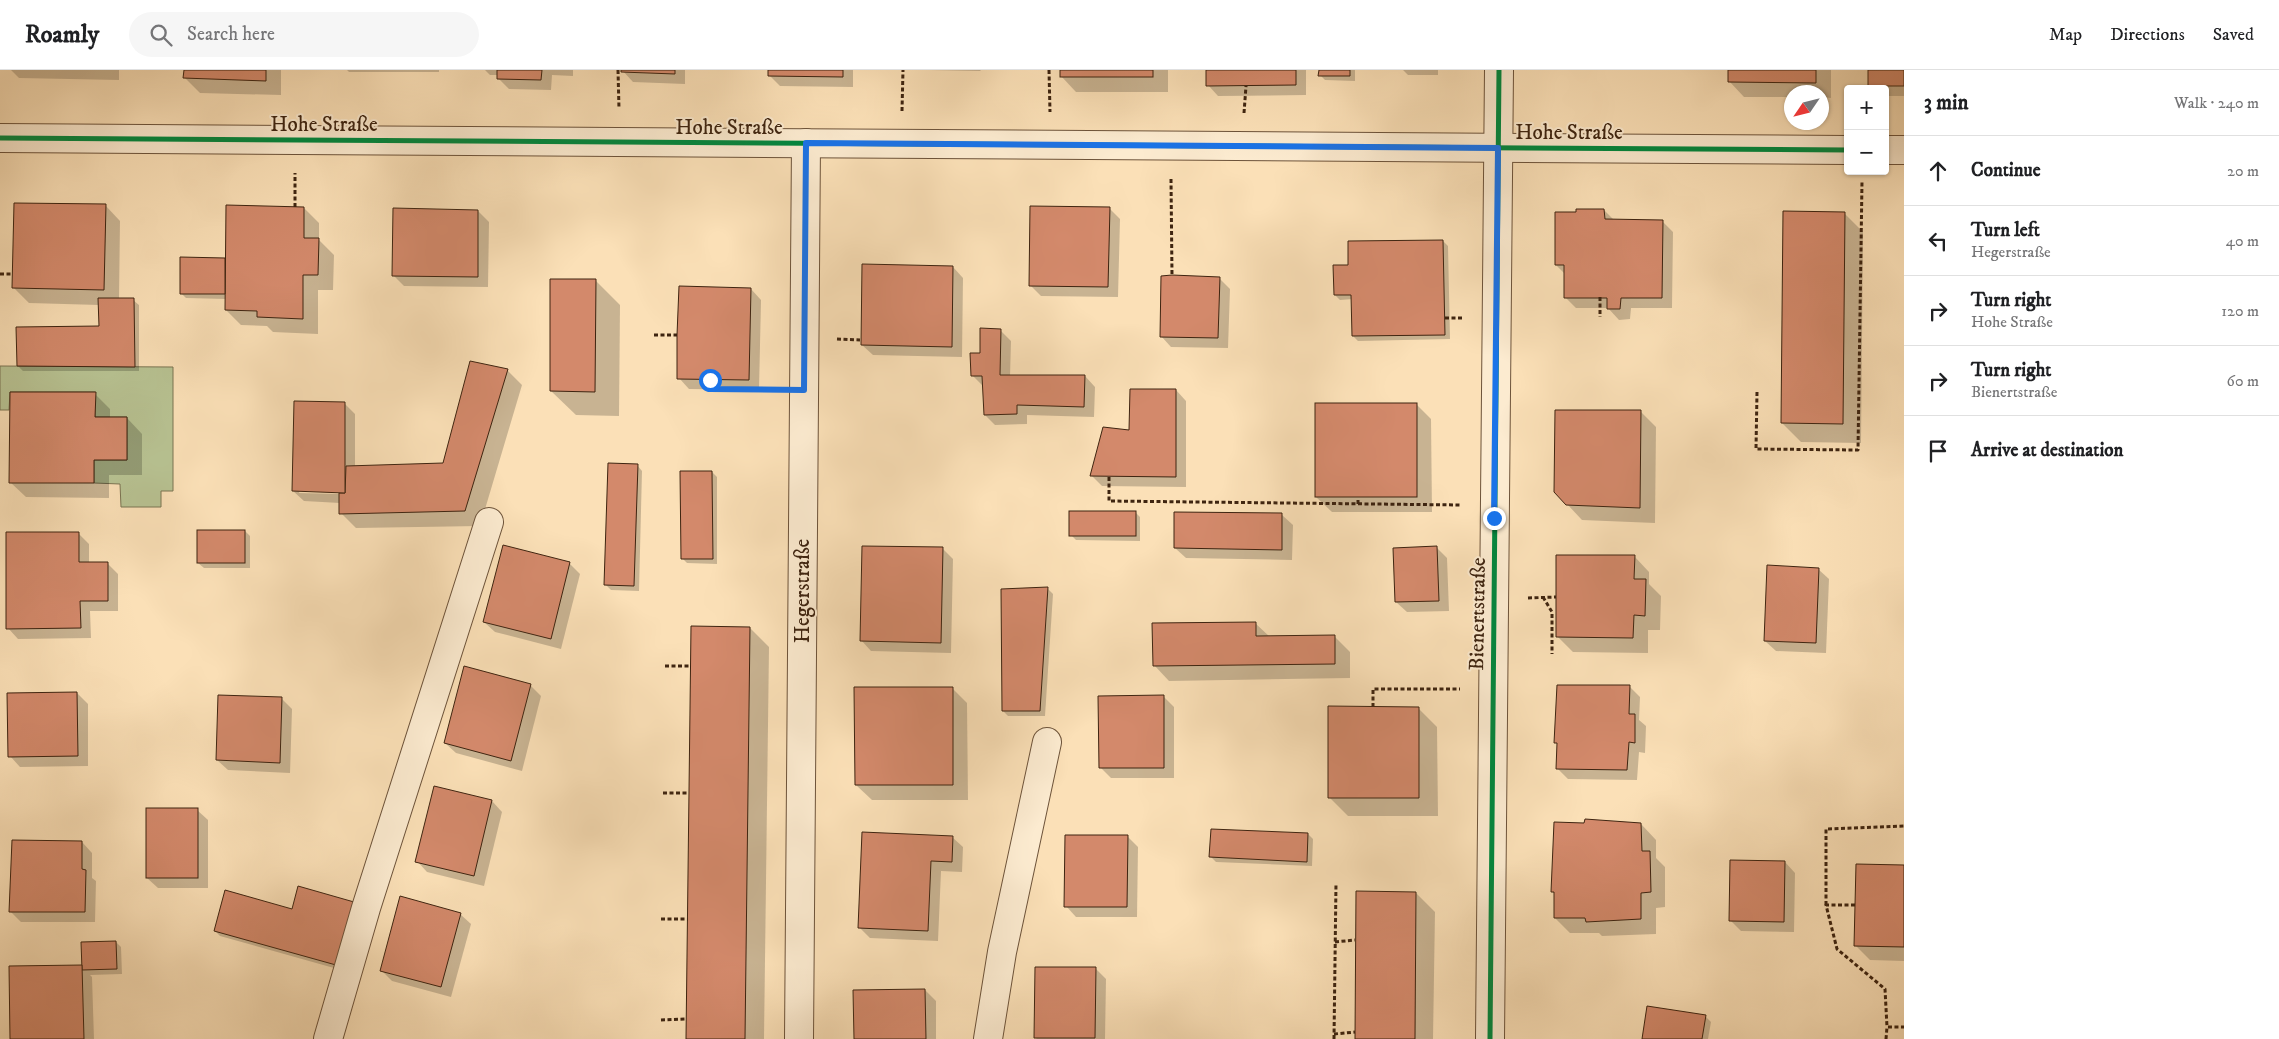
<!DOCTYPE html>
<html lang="en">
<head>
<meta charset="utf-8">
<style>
	body { margin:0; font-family:"IM FELL DW Pica",serif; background:#f6f6f6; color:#202124 }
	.controls { position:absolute; right:15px; top:15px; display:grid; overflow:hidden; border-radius:5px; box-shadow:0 1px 4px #0004 }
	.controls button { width:45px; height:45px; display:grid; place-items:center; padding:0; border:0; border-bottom:1px solid #e0e0e0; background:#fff; color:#202124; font:25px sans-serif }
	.compass { position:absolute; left:1784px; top:15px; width:45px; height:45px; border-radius:50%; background:#fff; box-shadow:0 1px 4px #0004; rotate:235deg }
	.stop { position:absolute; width:15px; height:15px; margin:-11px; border:4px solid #1a73e8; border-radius:50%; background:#fff }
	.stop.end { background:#1a73e8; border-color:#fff; box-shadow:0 1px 5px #0008 }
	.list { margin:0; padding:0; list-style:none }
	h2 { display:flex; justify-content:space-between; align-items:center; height:65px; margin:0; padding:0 20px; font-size:21px }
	h2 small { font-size:16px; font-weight:400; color:#757577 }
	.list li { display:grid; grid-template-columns:32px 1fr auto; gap:15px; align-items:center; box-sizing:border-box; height:70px; padding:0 20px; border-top:1px solid #e0e0e0 }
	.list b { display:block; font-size:19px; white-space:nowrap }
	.list p { margin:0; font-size:16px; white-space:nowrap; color:#757577 }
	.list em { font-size:16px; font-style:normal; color:#757577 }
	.icon { flex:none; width:28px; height:28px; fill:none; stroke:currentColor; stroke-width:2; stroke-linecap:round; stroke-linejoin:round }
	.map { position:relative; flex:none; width:1904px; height:969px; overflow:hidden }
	header { display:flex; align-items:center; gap:30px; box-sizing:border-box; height:70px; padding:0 25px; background:#fff; border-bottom:1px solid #e0e0e0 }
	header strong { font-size:24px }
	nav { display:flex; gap:28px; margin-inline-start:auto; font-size:18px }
	.search { width:350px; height:45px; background:#f6f6f6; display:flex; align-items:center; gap:12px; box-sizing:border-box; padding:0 18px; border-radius:28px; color:#757577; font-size:19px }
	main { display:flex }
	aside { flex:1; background:#fff }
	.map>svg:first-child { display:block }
</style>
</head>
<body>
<header>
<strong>Roamly</strong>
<div class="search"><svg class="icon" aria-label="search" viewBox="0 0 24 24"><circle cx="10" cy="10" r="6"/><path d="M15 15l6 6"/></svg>Search here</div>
<nav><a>Map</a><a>Directions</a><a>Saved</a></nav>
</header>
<main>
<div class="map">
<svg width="1904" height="969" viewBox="0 0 1904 969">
	<rect width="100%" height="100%" fill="#fbe0b7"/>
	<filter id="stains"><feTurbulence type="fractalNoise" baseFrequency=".004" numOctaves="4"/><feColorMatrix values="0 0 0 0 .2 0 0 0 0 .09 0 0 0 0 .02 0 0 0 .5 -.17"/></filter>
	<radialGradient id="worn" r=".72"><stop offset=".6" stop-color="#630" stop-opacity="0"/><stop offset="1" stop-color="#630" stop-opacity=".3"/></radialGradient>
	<path fill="#b8c393" stroke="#7b7452" d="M 0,296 L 173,297 L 173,421 L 161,421 L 161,437 L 121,437 L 120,414 L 94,413 L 94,390 L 127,390 L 127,347 L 95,347 L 95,322 L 10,322 L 9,340 L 0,340 Z"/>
	<g fill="#0003" fill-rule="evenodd">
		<path d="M 11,0 L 119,0 L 119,10 L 19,8 Z"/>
		<path d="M 185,0 L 281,0 L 281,25 L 200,23 L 185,8 Z"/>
		<path d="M 347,0 L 439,0 L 439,2 L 349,2 Z"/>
		<path d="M 485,0 L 573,0 L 573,6 L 552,5 L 551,20 L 509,19 L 498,8 L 498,5 L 490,5 Z"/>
		<path d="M 622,0 L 685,0 L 685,14 L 633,12 Z"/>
		<path d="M 769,0 L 853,0 L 853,17 L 780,16 L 769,5 Z"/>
		<path d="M 930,0 L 981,0 L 980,1 Z"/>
		<path d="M 1061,0 L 1168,0 L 1168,22 L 1076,22 L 1061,6 Z"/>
		<path d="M 1208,0 L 1306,0 L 1306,25 L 1218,26 L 1208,15 Z"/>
		<path d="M 1320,0 L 1355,0 L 1355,11 L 1325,10 L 1320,5 Z"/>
		<path d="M 1403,0 L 1438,0 L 1438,5 L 1408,5 Z"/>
		<path d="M 1729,0 L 1831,0 L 1831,28 L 1822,27 L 1822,22 L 1792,22 L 1792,27 L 1744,27 L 1729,11 Z"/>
		<path d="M 1869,0 L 1904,0 L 1904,26 L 1885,26 L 1885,19 L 1872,19 L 1869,16 Z"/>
		<path d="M 105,135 L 120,151 L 119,230 L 133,230 L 139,235 L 139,301 L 23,301 L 18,296 L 100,257 L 99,235 L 29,233 L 14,218 Z"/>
		<path d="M 304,138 L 319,153 L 319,170 L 334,185 L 333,220 L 318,220 L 318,264 L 273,262 L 267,256 L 241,255 L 226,240 L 226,229 L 186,228 L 181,223 L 181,188 L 227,189 Z"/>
		<path d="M 1109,138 L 1120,149 L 1118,227 L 1041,226 L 1030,215 Z"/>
		<path d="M 1604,140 L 1615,151 L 1662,151 L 1673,162 L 1672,238 L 1631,238 L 1630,249 L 1619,250 L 1608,238 L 1576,238 L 1565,227 L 1565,204 L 1556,195 L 1557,143 Z"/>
		<path d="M 478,141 L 489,152 L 488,217 L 404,216 L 393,205 Z"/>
		<path d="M 1844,143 L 1863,162 L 1861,373 L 1801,372 L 1782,353 Z"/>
		<path d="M 1443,171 L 1448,176 L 1450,269 L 1358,271 L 1353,266 L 1353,229 L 1340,230 L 1335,225 L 1350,196 Z"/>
		<path d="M 953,197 L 963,208 L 962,287 L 873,285 L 862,275 Z"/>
		<path d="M 1219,208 L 1230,219 L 1228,278 L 1171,277 L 1161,266 Z"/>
		<path d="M 595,210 L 620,235 L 619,346 L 576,345 L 551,321 Z"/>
		<path d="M 751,219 L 761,230 L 759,320 L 689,319 L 679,308 Z"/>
		<path d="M 1000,260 L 1011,271 L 1010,307 L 1085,306 L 1095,317 L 1094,347 L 1027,345 L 1027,354 L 995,355 L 985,345 L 983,316 L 972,305 L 981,284 Z"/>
		<path d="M 507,300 L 522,315 L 480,456 L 356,458 L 341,443 L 340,433 L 304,431 L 293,421 L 345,334 L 355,344 L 355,397 L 444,394 ZM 300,420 L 340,422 L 340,424 L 299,423 Z"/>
		<path d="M 1176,320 L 1186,331 L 1186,417 L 1102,416 L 1092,406 Z"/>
		<path d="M 95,324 L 110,339 L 110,348 L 127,348 L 142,364 L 142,405 L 109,405 L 109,428 L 26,427 L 10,412 Z"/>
		<path d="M 1416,334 L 1431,349 L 1432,442 L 1332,442 L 1316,427 Z"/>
		<path d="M 1641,342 L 1656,357 L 1655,453 L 1582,450 L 1567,434 Z"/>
		<path d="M 637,395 L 642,401 L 639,521 L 611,520 L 606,515 Z"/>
		<path d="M 712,402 L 717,407 L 717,494 L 687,493 L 682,488 Z"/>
		<path d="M 1135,442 L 1140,447 L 1140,471 L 1076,470 L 1071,465 Z"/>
		<path d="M 1282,445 L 1293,455 L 1292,490 L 1186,488 L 1175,478 Z"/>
		<path d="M 245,461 L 250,466 L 250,498 L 204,498 L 198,493 Z"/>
		<path d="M 79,464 L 89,474 L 89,493 L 107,493 L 118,504 L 118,541 L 90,541 L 91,568 L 18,569 L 8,558 Z"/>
		<path d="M 504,476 L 570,494 L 580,504 L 561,579 L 495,562 L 484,552 Z"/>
		<path d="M 1436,477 L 1447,488 L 1449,541 L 1407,542 L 1396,532 Z"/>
		<path d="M 942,478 L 953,489 L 951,583 L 871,581 L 861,570 Z"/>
		<path d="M 1634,486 L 1649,502 L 1649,514 L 1661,526 L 1660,560 L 1648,560 L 1648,583 L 1573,582 L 1558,567 Z"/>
		<path d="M 1818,499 L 1829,509 L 1826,583 L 1776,581 L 1765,571 Z"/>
		<path d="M 1048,519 L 1053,524 L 1045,646 L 1008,646 L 1003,641 Z"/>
		<path d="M 1255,553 L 1270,567 L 1334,566 L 1350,582 L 1350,608 L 1169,611 L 1154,595 Z"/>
		<path d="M 750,558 L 769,577 L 764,969 L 688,969 Z"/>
		<path d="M 530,615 L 541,626 L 522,701 L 456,683 L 445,673 Z"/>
		<path d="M 1630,617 L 1640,627 L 1639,650 L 1646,656 L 1645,683 L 1639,682 L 1637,710 L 1568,709 L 1558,699 L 1558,675 L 1556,672 Z"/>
		<path d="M 952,618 L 967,633 L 968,730 L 872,730 L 856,715 Z"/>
		<path d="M 77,623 L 88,634 L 88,696 L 20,697 L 10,686 Z"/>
		<path d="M 1164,627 L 1174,637 L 1174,708 L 1111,708 L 1100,697 Z"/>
		<path d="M 282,629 L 292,639 L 290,703 L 228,700 L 217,690 Z"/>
		<path d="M 1418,638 L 1437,657 L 1438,746 L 1348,746 L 1329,727 Z"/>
		<path d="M 435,717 L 492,731 L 502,742 L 484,816 L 427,802 L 417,791 Z"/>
		<path d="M 197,740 L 208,750 L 208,818 L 158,818 L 147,808 Z"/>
		<path d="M 1641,754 L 1656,770 L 1656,788 L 1665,797 L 1665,837 L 1656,838 L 1656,864 L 1602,866 L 1599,863 L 1570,863 L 1555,848 L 1555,824 L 1552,822 Z"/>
		<path d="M 1308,764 L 1313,769 L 1312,796 L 1216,792 L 1211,787 Z"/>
		<path d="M 952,767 L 963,777 L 962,802 L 941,801 L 938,871 L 870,868 L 859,857 Z"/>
		<path d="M 1128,767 L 1138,777 L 1137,847 L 1076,847 L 1066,836 Z"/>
		<path d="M 82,772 L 92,783 L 92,808 L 96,811 L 95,852 L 21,852 L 10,841 Z"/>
		<path d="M 1785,792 L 1795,803 L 1794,862 L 1741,861 L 1730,850 Z"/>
		<path d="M 1904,796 L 1904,891 L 1870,890 L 1855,875 Z"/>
		<path d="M 1416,823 L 1435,842 L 1433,969 L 1356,969 Z"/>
		<path d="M 293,840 L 341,900 L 220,866 L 215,861 Z"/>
		<path d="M 460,844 L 471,854 L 451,927 L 392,911 L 381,900 Z"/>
		<path d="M 116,872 L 121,877 L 122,904 L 90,905 L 92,907 L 94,969 L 11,969 L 83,896 Z"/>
		<path d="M 1095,898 L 1106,909 L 1105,969 L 1037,969 L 1035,967 Z"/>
		<path d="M 925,920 L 936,931 L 936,969 L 856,969 Z"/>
		<path d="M 1706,947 L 1711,952 L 1708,969 L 1643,969 Z"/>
	</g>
	<g fill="#d3896b" stroke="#3e2410">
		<path d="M 184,0 L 266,0 L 266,11 L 183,8 Z"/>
		<path d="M 497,0 L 542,0 L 541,10 L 497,9 Z"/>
		<path d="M 621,0 L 675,0 L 675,4 L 621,2 Z"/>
		<path d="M 768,0 L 843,0 L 843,7 L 768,6 Z"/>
		<rect x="1060" y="0" width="93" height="7"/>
		<path d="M 1206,0 L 1296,0 L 1296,15 L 1206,16 Z"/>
		<path d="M 1319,0 L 1350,0 L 1350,6 L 1318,6 Z"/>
		<path d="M 1728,0 L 1816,0 L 1816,13 L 1728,12 Z"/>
		<rect x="1868" y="0" width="36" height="16"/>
		<path d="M 14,133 L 106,134 L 104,220 L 12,218 Z"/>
		<path d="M 226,135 L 304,137 L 304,168 L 319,168 L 318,205 L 303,205 L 303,249 L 257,247 L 257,241 L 225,240 Z"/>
		<path d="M 1030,136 L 1110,137 L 1108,217 L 1029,216 Z"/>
		<path d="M 393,138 L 478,140 L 478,207 L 392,206 Z"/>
		<path d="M 1576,139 L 1604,139 L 1605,149 L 1663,150 L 1662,228 L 1621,228 L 1620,239 L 1607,239 L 1607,228 L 1564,228 L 1564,195 L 1555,195 L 1555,142 L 1576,142 Z"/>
		<path d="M 1783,141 L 1845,142 L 1843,354 L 1781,353 Z"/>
		<path d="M 1443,170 L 1445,265 L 1352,266 L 1351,225 L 1334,225 L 1333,195 L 1348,195 L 1348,171 Z"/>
		<path d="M 180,187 L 225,188 L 225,224 L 180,224 Z"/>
		<path d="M 862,194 L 953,196 L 952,277 L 861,275 Z"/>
		<path d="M 1172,205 L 1220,207 L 1218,268 L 1160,267 L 1161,206 Z"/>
		<path d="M 550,209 L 596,209 L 595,322 L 550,321 Z"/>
		<path d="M 679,216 L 751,218 L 749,310 L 677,309 L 677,265 Z"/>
		<path d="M 98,228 L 134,228 L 135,297 L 17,296 L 16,257 L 99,256 Z"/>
		<path d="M 980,258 L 1001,259 L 1000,305 L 1085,305 L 1084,337 L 1017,335 L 1017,344 L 984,345 L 982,306 L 971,306 L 970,283 L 980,283 Z"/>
		<path d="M 470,291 L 508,299 L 465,441 L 339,444 L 339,423 L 345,423 L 346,396 L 443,393 Z"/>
		<path d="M 1130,319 L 1176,319 L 1176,407 L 1090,406 L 1103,357 L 1129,360 Z"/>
		<path d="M 10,322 L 96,322 L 95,347 L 127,347 L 127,390 L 94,390 L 94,413 L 9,413 Z"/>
		<path d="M 294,331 L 345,332 L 345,423 L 292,421 Z"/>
		<rect x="1315" y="333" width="102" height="94"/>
		<path d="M 1555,340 L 1641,340 L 1640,438 L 1566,435 L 1554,422 Z"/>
		<path d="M 608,393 L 638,394 L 634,516 L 604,515 Z"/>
		<path d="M 680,401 L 712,401 L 713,489 L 681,489 Z"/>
		<rect x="1069" y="441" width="67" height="25"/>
		<path d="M 1174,442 L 1282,443 L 1282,480 L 1174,478 Z"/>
		<rect x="197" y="460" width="48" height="33"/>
		<path d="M 6,462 L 79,462 L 79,492 L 108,492 L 108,531 L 80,531 L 81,558 L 6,559 Z"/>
		<path d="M 503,475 L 570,492 L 551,569 L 483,552 Z"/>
		<path d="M 862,476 L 943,477 L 941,573 L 860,571 Z"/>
		<path d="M 1437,476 L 1439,531 L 1395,532 L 1393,478 Z"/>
		<path d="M 1556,485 L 1635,485 L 1634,509 L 1646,509 L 1645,546 L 1634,545 L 1633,568 L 1556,567 Z"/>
		<path d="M 1767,495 L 1819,498 L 1816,573 L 1764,571 Z"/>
		<path d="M 1048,517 L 1040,641 L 1002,641 L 1001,519 Z"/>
		<path d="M 1256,552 L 1256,566 L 1335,565 L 1335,594 L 1153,596 L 1152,553 Z"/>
		<path d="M 691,556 L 750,557 L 745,969 L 686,969 Z"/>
		<path d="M 464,596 L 531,614 L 511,691 L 444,673 Z"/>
		<path d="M 1557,615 L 1630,615 L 1629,644 L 1635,644 L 1635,673 L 1629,672 L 1627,700 L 1556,699 L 1557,673 L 1554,673 Z"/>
		<path d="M 854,617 L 953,617 L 953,715 L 855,715 Z"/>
		<path d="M 77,622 L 78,686 L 8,687 L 7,623 Z"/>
		<path d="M 218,625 L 282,627 L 280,693 L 216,690 Z"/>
		<path d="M 1164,625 L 1164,698 L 1099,698 L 1098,626 Z"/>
		<path d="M 1328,636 L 1419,637 L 1419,728 L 1328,728 Z"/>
		<path d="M 434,716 L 492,730 L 474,806 L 415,792 Z"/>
		<rect x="146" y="738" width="52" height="70"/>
		<path d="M 1585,749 L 1641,753 L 1642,781 L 1650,781 L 1651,822 L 1641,823 L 1641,849 L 1586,852 L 1585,848 L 1554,848 L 1554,822 L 1551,822 L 1554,752 L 1584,753 Z"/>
		<path d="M 1211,759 L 1308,763 L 1307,792 L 1209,787 Z"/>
		<path d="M 862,762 L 953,766 L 952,792 L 931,791 L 928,861 L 858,858 Z"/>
		<path d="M 1065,765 L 1128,765 L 1127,837 L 1064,837 Z"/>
		<path d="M 12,770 L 82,771 L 82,799 L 86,800 L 85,842 L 9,842 Z"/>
		<path d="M 1730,790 L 1785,791 L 1784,852 L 1729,851 Z"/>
		<path d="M 1856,794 L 1904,795 L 1904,877 L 1854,876 Z"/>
		<path d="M 298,816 L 354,832 L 336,895 L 214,861 L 225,820 L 292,839 Z"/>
		<path d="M 1356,821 L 1416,822 L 1415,969 L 1355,969 Z"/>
		<path d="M 400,826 L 461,843 L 441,917 L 380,901 Z"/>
		<path d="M 116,871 L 117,899 L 82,900 L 81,872 Z"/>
		<path d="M 82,895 L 84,969 L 10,969 L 9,896 Z"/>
		<path d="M 1035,897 L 1096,897 L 1095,968 L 1034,968 Z"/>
		<path d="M 925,919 L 926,969 L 854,969 L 853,920 Z"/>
		<path d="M 1647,936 L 1706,945 L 1702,969 L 1642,969 Z"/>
	</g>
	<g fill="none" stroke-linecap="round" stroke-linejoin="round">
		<defs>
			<g id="minor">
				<path d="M 0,68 L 1848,80"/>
				<path d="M 1885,80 L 1904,80"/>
				<path d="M 328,969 L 366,838 L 489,452"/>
				<path d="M 799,969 L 806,73"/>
				<path d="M 988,969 L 1002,882 L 1047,672"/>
				<path d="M 1490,969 L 1499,0"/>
			</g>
		</defs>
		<use href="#minor" stroke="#6d533a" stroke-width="30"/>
		<g stroke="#3e2410" stroke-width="3" stroke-dasharray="4 2.5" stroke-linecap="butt">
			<path d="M 618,0 L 619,39"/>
			<path d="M 1049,0 L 1050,42"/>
			<path d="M 902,41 L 903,0"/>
			<path d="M 1244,43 L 1246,16"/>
			<path d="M 1171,109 L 1172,205"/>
			<path d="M 295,137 L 295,103"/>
			<path d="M 0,204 L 13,204"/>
			<path d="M 1600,227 L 1600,247"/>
			<path d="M 1445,248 L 1463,248"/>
			<path d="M 654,265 L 677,265"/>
			<path d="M 837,269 L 860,270"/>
			<path d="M 710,310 L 710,319 L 770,319"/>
			<path d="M 1757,322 L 1756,379 L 1858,380 L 1862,111"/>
			<path d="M 1109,407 L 1109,431 L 1462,435"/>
			<path d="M 1358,434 L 1358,428"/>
			<path d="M 1543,527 L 1552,542 L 1552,584"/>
			<path d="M 1528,528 L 1556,527"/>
			<path d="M 665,596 L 691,596"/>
			<path d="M 1373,637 L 1373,619 L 1460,619"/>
			<path d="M 663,723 L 689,723"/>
			<path d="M 1826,835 L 1826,759 L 1904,756"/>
			<path d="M 1855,835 L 1826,835 L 1837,879 L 1885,919 L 1887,957"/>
			<path d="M 661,849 L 688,849"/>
			<path d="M 1335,872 L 1355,870"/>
			<path d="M 661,950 L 686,949"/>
			<path d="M 1334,964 L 1355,962"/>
			<path d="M 1334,969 L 1336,813"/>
			<path d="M 1886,969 L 1887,957 L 1904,957"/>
		</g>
		<use href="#minor" stroke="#fcebd0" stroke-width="28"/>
		<defs>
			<g id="cycleway">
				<path d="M 0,68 L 1848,80"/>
				<path d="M 1490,969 L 1499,0"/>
			</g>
		</defs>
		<use href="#cycleway" stroke="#fcebd0" stroke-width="8"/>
		<use href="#cycleway" stroke="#00873e" stroke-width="5"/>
	</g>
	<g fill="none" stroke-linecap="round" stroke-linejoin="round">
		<path stroke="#1a73e8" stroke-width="6" d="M 710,310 L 710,319 L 804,320 L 806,73 L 1498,78 L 1494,448"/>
	</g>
	<g text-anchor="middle" stroke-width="4" stroke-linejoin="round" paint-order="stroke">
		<g font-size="21" fill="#3e2410" stroke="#fcebd0">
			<text x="324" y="61">Hohe Straße</text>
			<text x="729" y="64">Hohe Straße</text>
			<text x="1569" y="69">Hohe Straße</text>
			<text transform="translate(802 521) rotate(-90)" y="7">Hegerstraße</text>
			<text transform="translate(1477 544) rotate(-89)" y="7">Bienertstraße</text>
		</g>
	</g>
	<rect width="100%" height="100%" filter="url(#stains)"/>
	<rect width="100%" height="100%" fill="url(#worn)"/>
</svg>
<div class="controls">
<button>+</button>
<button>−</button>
</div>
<svg class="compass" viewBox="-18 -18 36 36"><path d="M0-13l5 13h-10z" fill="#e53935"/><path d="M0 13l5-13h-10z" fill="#757577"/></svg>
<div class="stop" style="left:710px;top:310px"></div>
<div class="stop end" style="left:1494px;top:448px"></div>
</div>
<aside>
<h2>3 min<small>Walk · 240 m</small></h2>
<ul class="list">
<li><svg class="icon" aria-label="ahead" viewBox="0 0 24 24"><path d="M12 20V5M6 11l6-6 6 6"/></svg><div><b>Continue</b></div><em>20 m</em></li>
<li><svg class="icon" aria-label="left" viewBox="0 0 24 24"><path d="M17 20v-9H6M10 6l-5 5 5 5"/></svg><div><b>Turn left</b><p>Hegerstraße</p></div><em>40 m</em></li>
<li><svg class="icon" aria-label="right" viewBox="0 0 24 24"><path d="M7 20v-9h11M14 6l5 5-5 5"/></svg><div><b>Turn right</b><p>Hohe Straße</p></div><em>120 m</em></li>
<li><svg class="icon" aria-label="right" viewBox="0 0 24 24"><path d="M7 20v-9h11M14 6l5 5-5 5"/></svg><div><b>Turn right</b><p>Bienertstraße</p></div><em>60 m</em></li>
<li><svg class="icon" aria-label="arrive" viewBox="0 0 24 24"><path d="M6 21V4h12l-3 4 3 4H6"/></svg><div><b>Arrive at destination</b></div></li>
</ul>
</aside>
</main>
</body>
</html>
